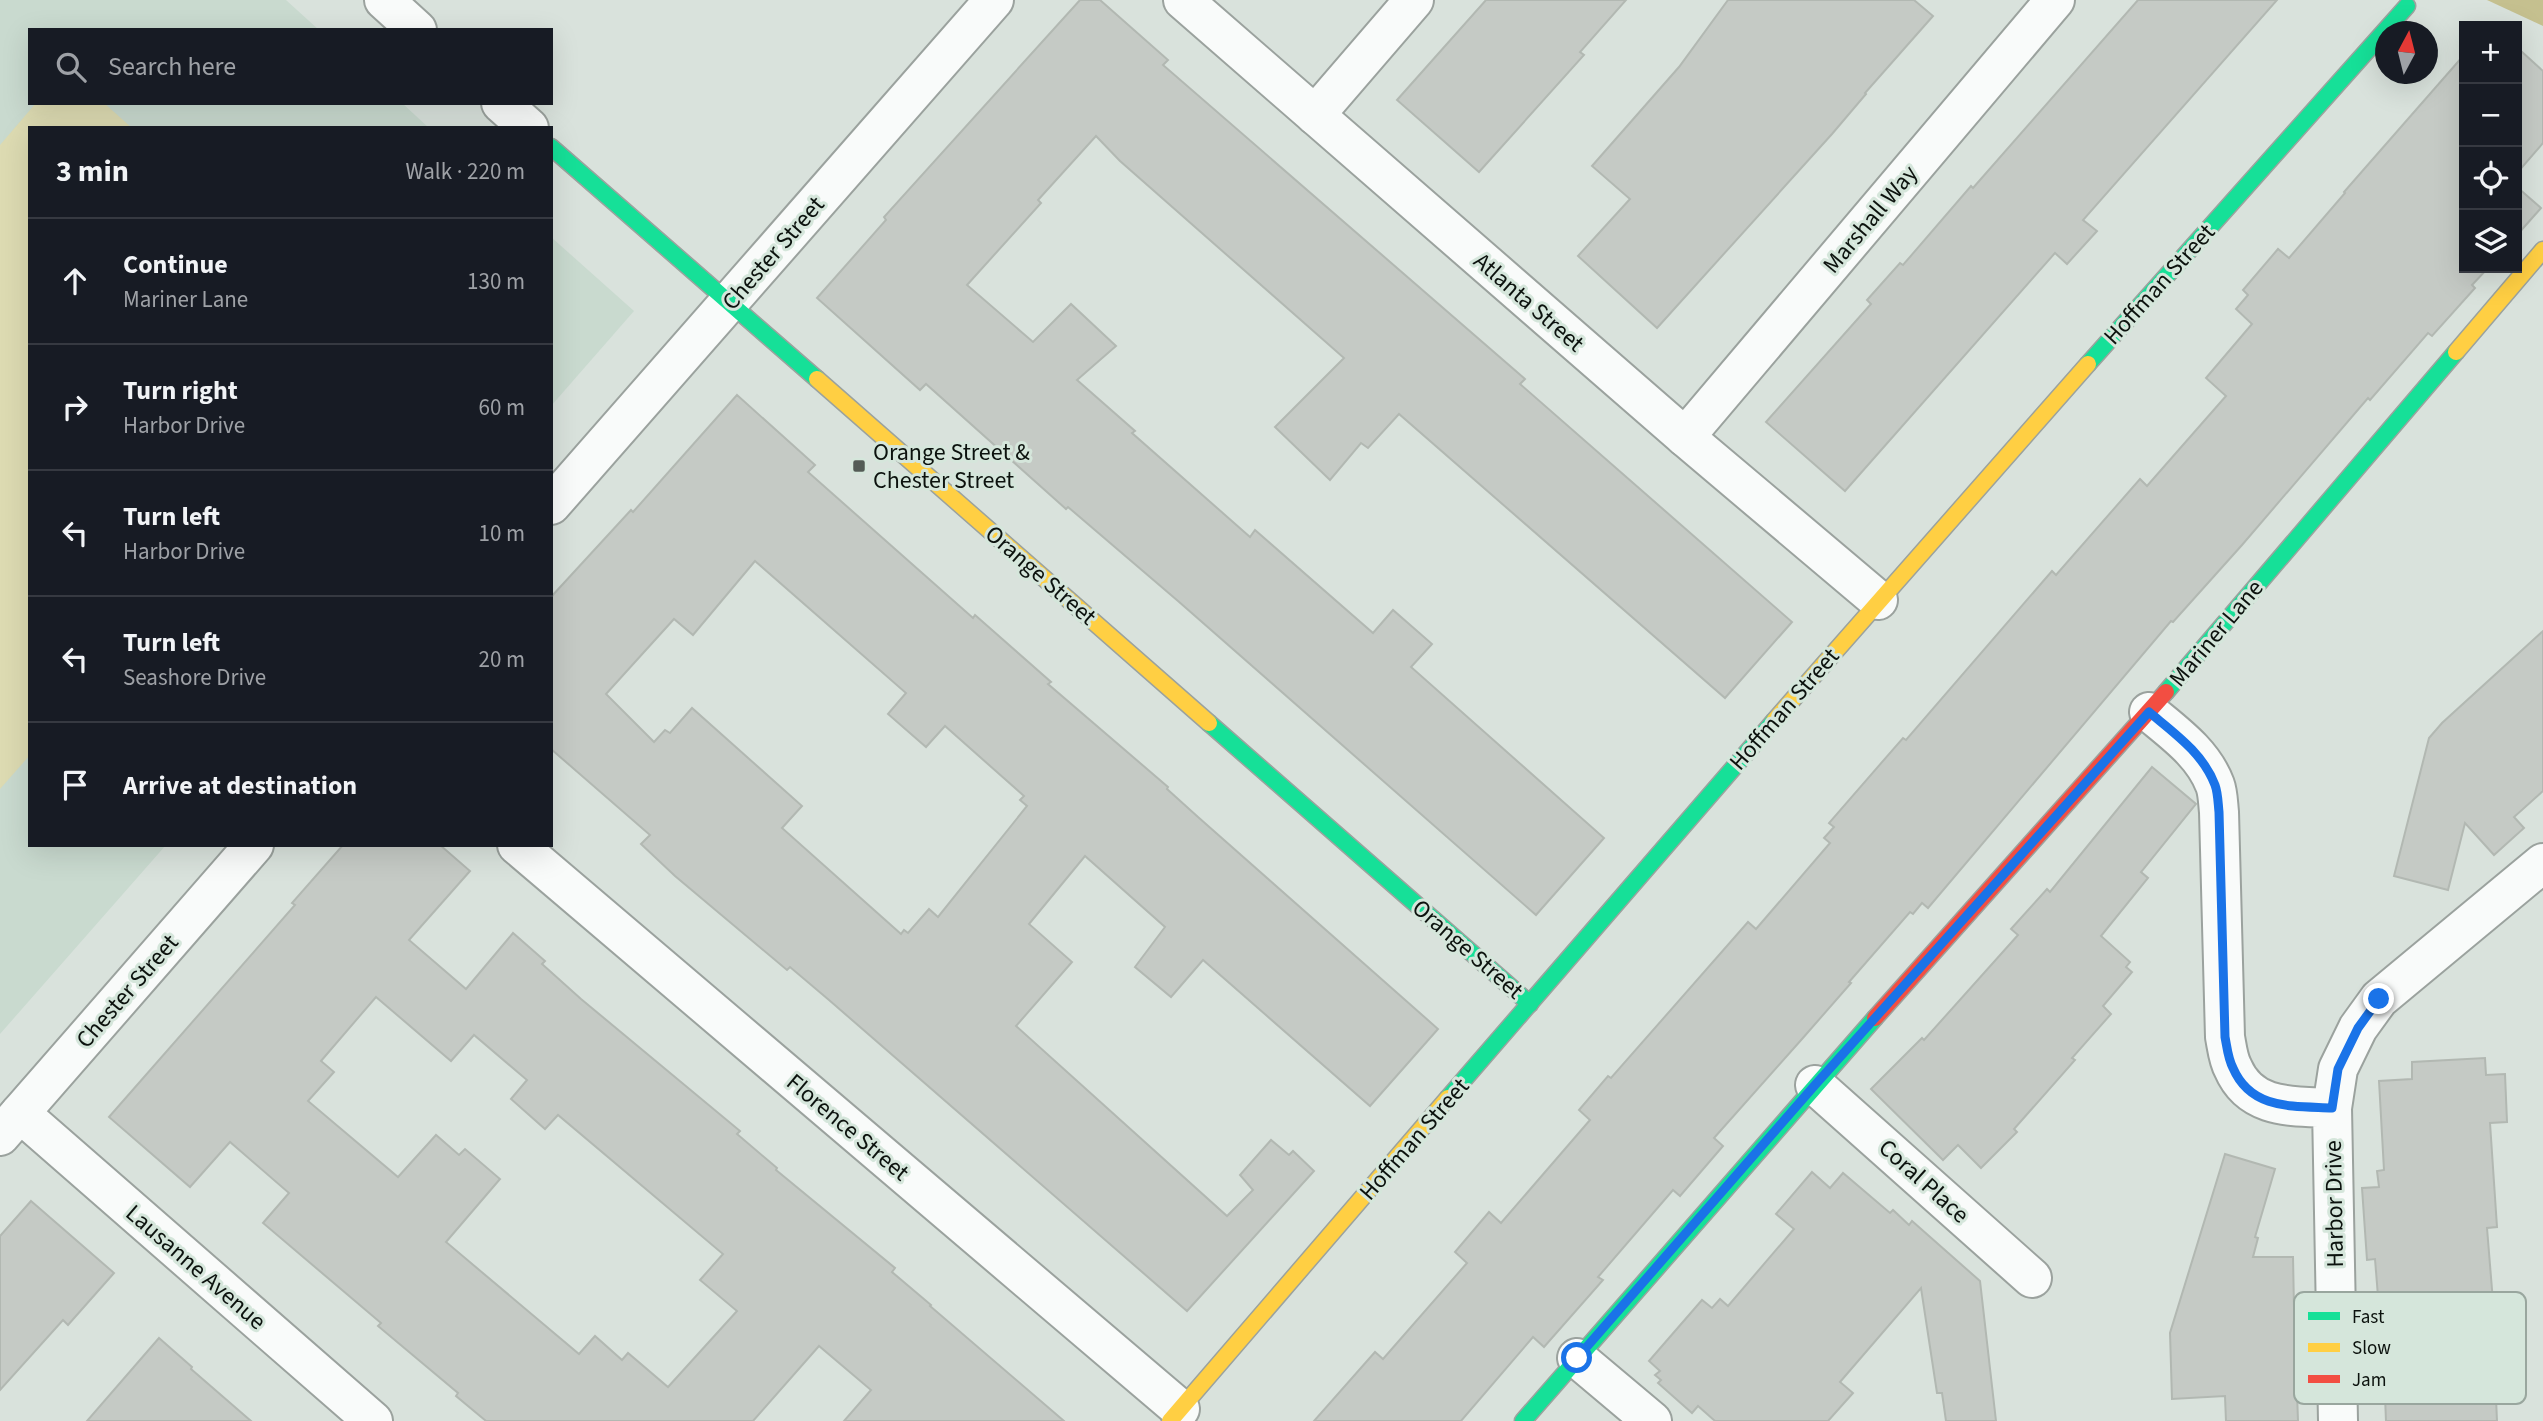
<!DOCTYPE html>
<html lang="en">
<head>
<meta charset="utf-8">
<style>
	body { margin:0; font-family:"Source Sans 3",sans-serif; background:#20242c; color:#f1f3f6 }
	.controls { position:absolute; right:21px; top:21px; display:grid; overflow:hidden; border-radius:0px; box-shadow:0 7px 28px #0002 }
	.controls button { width:63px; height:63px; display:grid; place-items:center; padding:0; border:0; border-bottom:2px solid #363941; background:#171b24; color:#f1f3f6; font:35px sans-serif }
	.compass { position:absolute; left:2375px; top:21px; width:63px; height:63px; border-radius:50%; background:#171b24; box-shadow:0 7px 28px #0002; rotate:7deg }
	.stop { position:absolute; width:21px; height:21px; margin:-16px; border:5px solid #1a73e8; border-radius:50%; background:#fff }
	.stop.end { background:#1a73e8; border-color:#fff; box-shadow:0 2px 7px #0008 }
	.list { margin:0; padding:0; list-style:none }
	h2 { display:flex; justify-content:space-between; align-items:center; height:91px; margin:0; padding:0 28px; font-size:30px }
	h2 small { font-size:23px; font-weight:400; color:#9ea1a6 }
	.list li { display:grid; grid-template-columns:46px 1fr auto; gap:21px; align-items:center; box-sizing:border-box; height:126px; padding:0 28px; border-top:2px solid #363941 }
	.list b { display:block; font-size:26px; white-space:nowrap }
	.list p { margin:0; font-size:23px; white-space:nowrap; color:#9ea1a6 }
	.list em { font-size:23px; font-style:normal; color:#9ea1a6 }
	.icon { flex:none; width:38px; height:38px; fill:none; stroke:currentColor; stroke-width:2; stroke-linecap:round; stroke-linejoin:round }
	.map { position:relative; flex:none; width:2543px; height:1421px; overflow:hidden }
	.search { position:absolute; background:#171b24; box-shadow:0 7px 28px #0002; left:28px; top:28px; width:525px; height:77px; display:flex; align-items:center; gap:18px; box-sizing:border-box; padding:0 24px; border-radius:0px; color:#9ea1a6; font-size:26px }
	.panel { position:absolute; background:#171b24; box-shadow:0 7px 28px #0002; left:28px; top:126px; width:525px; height:721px; border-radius:0px }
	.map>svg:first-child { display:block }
</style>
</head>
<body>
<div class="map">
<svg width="2543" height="1421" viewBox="0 0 2543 1421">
	<rect width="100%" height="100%" fill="#d9e2dc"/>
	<g fill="#c9dacf">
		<path d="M 0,0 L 286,0 L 319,30 L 30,30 L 30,103 L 402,103 L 429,128 L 30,128 L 30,845 L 166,845 L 0,1034 Z"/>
		<path d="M 551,237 L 634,311 L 551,406 Z"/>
	</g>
	<path fill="#dddbb2" d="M 36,103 L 104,103 L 132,128 L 30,128 L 30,755 L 0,789 L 0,145 Z"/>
	<path fill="#c5c08f" d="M 2487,0 L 2543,0 L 2543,26 Z"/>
	<g fill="#c5cac5" stroke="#b2b8b2" stroke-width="2" fill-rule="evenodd">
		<path d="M 1080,0 L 1100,0 L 1168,60 L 1163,65 L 1525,379 L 1520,384 L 1792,622 L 1725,698 L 1399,414 L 1368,448 L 1361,443 L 1330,480 L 1275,427 L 1344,358 L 1120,161 L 1096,136 L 1038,200 L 1041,203 L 967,285 L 1033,342 L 1071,304 L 1116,346 L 1077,380 L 1135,431 L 1132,433 L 1250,537 L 1255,530 L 1373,633 L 1393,610 L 1432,644 L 1411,667 L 1604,838 L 1536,915 L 1178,601 L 1068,507 L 1066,509 L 926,384 L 920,390 L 817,298 L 886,220 L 884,217 Z"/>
		<path d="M 1486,0 L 1626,0 L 1580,52 L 1584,55 L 1479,172 L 1397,100 Z"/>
		<path d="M 1728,0 L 1914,0 L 1933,16 L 1865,93 L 1866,94 L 1832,134 L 1657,328 L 1578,256 L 1630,199 L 1592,166 L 1679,67 Z"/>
		<path d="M 2138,0 L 2277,0 L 2083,220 L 2097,231 L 2067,264 L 2055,253 L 1845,491 L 1766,422 L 1871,304 L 1867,300 L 1900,263 L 1903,265 L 1971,186 L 1973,188 Z"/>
		<path d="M 2521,51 L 2543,71 L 2543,143 L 2517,173 L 2517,56 Z"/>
		<path d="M 2464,55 L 2464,268 L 2488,268 L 2472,285 L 2475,288 L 2432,336 L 2428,333 L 2370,400 L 2368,398 L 2242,545 L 2173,622 L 2171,621 L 1928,908 L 1922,903 L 1913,914 L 1910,912 L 1849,982 L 1851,983 L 1802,1039 L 1714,1138 L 1723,1146 L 1680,1196 L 1673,1190 L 1598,1277 L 1603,1280 L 1544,1347 L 1533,1337 L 1461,1421 L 1314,1421 L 1375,1352 L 1383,1359 L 1467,1263 L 1455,1252 L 1489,1212 L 1501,1223 L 1590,1120 L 1579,1110 L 1608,1076 L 1611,1078 L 1748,922 L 1756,929 L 1830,843 L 1824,838 L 1834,827 L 1829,823 L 1903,738 L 1906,740 L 2052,571 L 2056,575 L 2140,479 L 2147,486 L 2226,396 L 2206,378 L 2252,324 L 2236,309 L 2248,295 L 2243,290 L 2278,249 L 2289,258 L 2345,193 L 2344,192 Z"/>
		<path d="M 2517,187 L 2541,208 L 2517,235 Z"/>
		<path d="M 737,395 L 815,465 L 808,472 L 973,618 L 975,615 L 1051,682 L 1048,684 L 1168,787 L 1167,789 L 1198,817 L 1438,1029 L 1370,1106 L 1203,960 L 1171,997 L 1135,967 L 1165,927 L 1085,856 L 1029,924 L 1072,962 L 1016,1026 L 1227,1216 L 1253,1190 L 1240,1175 L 1271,1140 L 1289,1155 L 1293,1151 L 1314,1171 L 1187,1311 L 829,1000 L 790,967 L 787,970 L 675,876 L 641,844 L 650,835 L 551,749 L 551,597 L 631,510 L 633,512 ZM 755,561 L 906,693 L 888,714 L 926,747 L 945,726 L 1024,796 L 1020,800 L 1027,806 L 938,917 L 929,909 L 908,933 L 904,930 L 901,934 L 782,828 L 802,806 L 692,708 L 670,733 L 665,730 L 654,742 L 606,694 L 674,619 L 693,635 Z"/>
		<path d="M 2543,631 L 2543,791 L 2514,817 L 2524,828 L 2494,855 L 2465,823 L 2448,890 L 2394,876 L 2429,738 L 2442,723 Z"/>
		<path d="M 2152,767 L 2196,804 L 2141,872 L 2148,878 L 2101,936 L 2130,962 L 2126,967 L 2132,972 L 2103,1006 L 2111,1014 L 2072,1058 L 2075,1060 L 2014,1129 L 2017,1132 L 1981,1168 L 1958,1145 L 1943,1160 L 1871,1089 L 1922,1038 L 1924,1040 L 2018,935 L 2011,929 L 2047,889 L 2050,892 Z"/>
		<path d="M 343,845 L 440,845 L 470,871 L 409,940 L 466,989 L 513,933 L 545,961 L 542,964 L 581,999 L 740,1131 L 737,1134 L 777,1168 L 776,1170 L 895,1268 L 892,1272 L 931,1305 L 930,1306 L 1064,1421 L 844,1421 L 871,1390 L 819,1346 L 753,1421 L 486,1421 L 456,1396 L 458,1393 L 378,1326 L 381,1323 L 263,1223 L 289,1193 L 230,1142 L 190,1187 L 109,1117 L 295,905 L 292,903 ZM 376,997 L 451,1061 L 474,1035 L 527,1080 L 511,1099 L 545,1129 L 558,1115 L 723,1254 L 700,1280 L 737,1311 L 668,1387 L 628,1353 L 622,1360 L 595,1336 L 579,1354 L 446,1242 L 500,1179 L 465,1149 L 459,1155 L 436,1135 L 398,1177 L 308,1101 L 334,1072 L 321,1061 Z"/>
		<path d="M 2485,1058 L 2486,1075 L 2505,1074 L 2507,1122 L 2490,1123 L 2497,1227 L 2487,1228 L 2497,1351 L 2494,1352 L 2497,1421 L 2386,1421 L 2384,1371 L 2375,1259 L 2367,1260 L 2362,1188 L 2379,1187 L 2377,1171 L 2384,1170 L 2379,1081 L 2412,1079 L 2412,1062 Z"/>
		<path d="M 2225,1154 L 2275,1169 L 2255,1237 L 2258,1238 L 2253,1257 L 2293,1257 L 2294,1308 L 2296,1308 L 2300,1393 L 2297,1393 L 2298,1421 L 2226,1421 L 2225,1396 L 2172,1399 L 2170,1333 Z"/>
		<path d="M 1812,1172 L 1830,1188 L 1843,1173 L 1890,1213 L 1893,1210 L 1909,1225 L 1912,1221 L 1980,1281 L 1996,1421 L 1946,1421 L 1942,1393 L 1937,1393 L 1921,1288 L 1840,1382 L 1853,1393 L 1828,1421 L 1715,1421 L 1698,1406 L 1692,1413 L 1658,1383 L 1661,1380 L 1655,1375 L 1660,1371 L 1649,1361 L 1702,1300 L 1712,1308 L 1720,1299 L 1728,1306 L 1794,1229 L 1776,1214 Z"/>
		<path d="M 31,1201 L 114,1273 L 68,1325 L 63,1320 L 0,1390 L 0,1236 Z"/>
		<path d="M 159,1338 L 192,1367 L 191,1369 L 251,1421 L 87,1421 Z"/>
	</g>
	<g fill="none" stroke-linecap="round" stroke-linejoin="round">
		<defs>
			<g id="street">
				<path d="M 384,0 L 417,30"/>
				<path d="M 1183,0 L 1685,437 L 1878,600"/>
				<path d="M 501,103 L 529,128"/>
				<path d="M 1315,115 L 1414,0"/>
				<path d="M 1685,437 L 2055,0"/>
				<path d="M 551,505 L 994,0"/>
				<path d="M 2149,712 C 2174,733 2203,753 2215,785 C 2218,793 2218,803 2219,812 L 2225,1037 C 2227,1047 2228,1059 2233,1068 C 2251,1110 2293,1106 2332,1108 L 2338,1421"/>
				<path d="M 517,845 L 1180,1409"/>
				<path d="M 1815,1085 L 2032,1278"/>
				<path d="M 2332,1108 L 2338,1069 L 2358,1028 L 2379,999 L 2543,863"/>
				<path d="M 20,1113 L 373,1421"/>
				<path d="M 0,1136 L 254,845"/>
				<path d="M 1577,1358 L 1652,1421"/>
			</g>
			<g id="fast">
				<path d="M 551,147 L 817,379"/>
				<path d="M 2088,364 L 2407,6"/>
				<path d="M 2166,692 L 2456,352"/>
				<path d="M 1209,723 L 1530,1004"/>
				<path d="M 1448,1098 L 1774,721"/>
				<path d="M 1523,1421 L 1875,1018"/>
			</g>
			<g id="slow">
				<path d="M 2456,352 L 2543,250"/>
				<path d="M 817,379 L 1209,723"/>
				<path d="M 1774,721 L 2088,364"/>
				<path d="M 1170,1421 L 1448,1098"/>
			</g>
			<path id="jam" d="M 1875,1018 L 2166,692"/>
		</defs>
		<use href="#street" stroke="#9ba29e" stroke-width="42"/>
		<use href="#fast" stroke="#9ba29e" stroke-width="19"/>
		<use href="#slow" stroke="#9ba29e" stroke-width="19"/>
		<use href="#jam" stroke="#9ba29e" stroke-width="19"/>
		<use href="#street" stroke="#f9fbfa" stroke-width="38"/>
		<use href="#fast" stroke="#16e098" stroke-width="16"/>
		<use href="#slow" stroke="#ffcf43" stroke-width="16"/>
		<use href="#jam" stroke="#f24e42" stroke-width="16"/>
	</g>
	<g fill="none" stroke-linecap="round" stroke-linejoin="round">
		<path stroke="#1a73e8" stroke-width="9" d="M 1577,1358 L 1815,1085 L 2149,712 C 2174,733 2203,753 2215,785 C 2218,793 2218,803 2219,812 L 2225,1037 C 2227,1047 2228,1059 2233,1068 C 2251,1110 2293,1106 2332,1108 L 2338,1069 L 2358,1028 L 2379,999"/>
	</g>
	<rect fill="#545b56" stroke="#d5e6db" stroke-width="2.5" x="852" y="459" width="14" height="14" rx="3.5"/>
	<g text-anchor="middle" stroke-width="6" stroke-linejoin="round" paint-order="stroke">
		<g font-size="24" fill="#0c120e" stroke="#d5e6db">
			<text transform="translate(1870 219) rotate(-50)" y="8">Marshall Way</text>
			<text transform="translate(773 253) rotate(-49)" y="8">Chester Street</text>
			<text transform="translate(2159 284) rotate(-48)" y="8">Hoffman Street</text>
			<text transform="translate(1529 302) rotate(41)" y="8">Atlanta Street</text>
			<text transform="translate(1041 575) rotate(41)" y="8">Orange Street</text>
			<text transform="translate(2216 633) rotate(-50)" y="8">Mariner Lane</text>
			<text transform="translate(1784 709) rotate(-49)" y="8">Hoffman Street</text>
			<text transform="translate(1468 949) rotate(41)" y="8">Orange Street</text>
			<text transform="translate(127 991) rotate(-49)" y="8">Chester Street</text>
			<text transform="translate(848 1127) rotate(40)" y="8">Florence Street</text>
			<text transform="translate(1414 1139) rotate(-49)" y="8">Hoffman Street</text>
			<text transform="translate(1924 1181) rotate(42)" y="8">Coral Place</text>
			<text transform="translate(2334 1204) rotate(-91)" y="8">Harbor Drive</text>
			<text transform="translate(196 1267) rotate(41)" y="8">Lausanne Avenue</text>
		</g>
		<g font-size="24" fill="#0c120e" stroke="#d5e6db" text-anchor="start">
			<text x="873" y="460">Orange Street &amp;<tspan x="873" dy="28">Chester Street</tspan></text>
		</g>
	</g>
	<rect x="2294" y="1292" width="232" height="112" rx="10" fill="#d5e6db" stroke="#99a69e" stroke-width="2"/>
	<rect x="2308" y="1312" width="32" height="8" fill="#16e098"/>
	<rect x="2308" y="1343" width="32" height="9" fill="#ffcf43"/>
	<rect x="2308" y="1375" width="32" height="8" fill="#f24e42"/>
	<g font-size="19" fill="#0c120e">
		<text x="2352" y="1323">Fast</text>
		<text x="2352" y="1354">Slow</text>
		<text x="2352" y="1386">Jam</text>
	</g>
</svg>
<div class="controls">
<button>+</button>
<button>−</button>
<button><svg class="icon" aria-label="locate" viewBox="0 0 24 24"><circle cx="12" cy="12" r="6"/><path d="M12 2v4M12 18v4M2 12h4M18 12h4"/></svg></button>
<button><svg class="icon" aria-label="layers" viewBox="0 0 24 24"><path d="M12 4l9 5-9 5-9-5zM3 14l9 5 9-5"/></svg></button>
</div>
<svg class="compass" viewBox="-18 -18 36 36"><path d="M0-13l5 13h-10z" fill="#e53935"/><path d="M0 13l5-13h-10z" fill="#9ea1a6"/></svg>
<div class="stop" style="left:1577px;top:1358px"></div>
<div class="stop end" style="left:2379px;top:999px"></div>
<div class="search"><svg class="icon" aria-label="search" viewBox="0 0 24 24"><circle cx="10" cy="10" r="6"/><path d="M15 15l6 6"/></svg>Search here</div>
<section class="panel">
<h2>3 min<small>Walk · 220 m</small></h2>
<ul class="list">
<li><svg class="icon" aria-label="ahead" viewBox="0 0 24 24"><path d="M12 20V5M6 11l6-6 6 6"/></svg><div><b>Continue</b><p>Mariner Lane</p></div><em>130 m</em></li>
<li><svg class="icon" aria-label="right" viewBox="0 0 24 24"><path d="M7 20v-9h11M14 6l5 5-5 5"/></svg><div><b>Turn right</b><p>Harbor Drive</p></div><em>60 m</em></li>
<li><svg class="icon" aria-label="left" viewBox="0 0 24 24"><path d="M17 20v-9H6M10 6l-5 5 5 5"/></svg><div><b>Turn left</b><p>Harbor Drive</p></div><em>10 m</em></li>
<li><svg class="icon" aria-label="left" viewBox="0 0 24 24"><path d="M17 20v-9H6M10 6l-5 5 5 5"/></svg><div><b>Turn left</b><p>Seashore Drive</p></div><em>20 m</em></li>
<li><svg class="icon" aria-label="arrive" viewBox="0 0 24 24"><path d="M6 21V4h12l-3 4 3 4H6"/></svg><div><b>Arrive at destination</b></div></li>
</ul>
</section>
</div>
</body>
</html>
